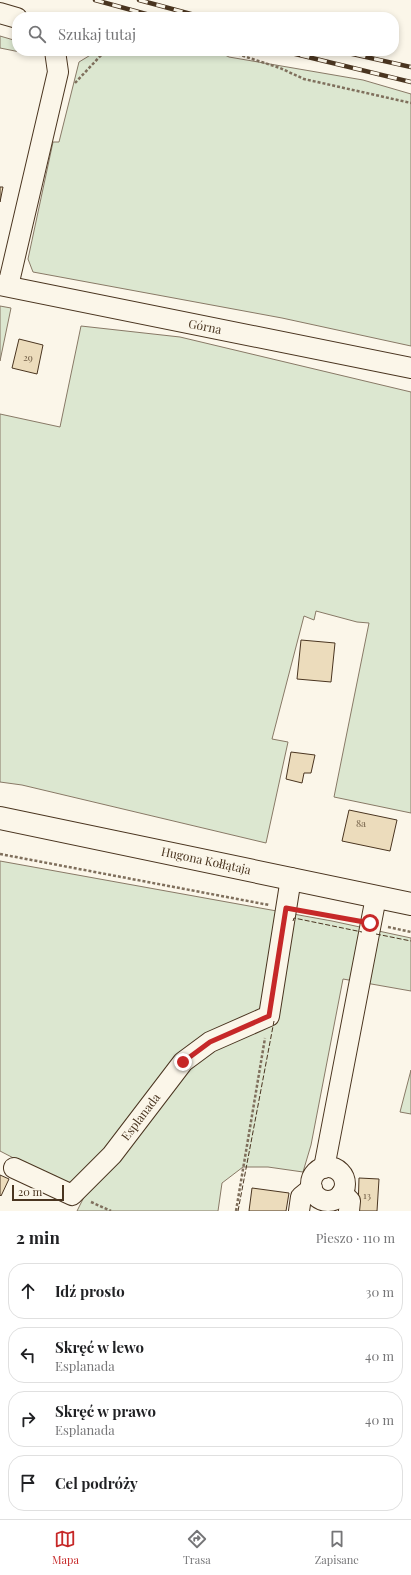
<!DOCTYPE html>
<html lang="pl">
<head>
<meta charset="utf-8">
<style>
	body { margin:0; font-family:"Playfair Display",serif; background:#f6f6f6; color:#202124 }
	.scale { position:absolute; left:12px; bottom:10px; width:52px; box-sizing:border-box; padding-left:4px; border:2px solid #4a3520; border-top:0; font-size:11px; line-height:14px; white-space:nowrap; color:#4a3520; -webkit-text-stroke:3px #fbf6e9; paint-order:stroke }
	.stop { position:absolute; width:12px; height:12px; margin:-9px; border:3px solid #c62828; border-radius:50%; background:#fff }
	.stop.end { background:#c62828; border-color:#fff; box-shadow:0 1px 4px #0008 }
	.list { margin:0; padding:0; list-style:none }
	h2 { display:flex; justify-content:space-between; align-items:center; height:52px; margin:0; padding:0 16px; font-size:17px }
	h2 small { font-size:13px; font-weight:400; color:#757577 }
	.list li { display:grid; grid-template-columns:26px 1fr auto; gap:12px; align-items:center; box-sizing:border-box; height:56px; margin:0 8px 8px; padding:0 8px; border:1px solid #e0e0e0; border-radius:16px }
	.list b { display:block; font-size:15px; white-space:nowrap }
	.list p { margin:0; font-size:13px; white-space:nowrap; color:#757577 }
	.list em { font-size:13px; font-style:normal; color:#757577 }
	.icon { flex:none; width:22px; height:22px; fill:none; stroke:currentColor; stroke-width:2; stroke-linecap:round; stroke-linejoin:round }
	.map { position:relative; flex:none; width:411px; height:1211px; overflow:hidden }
	.search { position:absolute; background:#fff; box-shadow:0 2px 6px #0003; left:12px; right:12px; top:12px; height:44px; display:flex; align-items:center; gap:10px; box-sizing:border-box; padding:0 14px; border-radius:16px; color:#757577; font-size:15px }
	.sheet { height:308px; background:#fff }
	nav { display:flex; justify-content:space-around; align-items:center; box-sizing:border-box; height:56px; border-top:1px solid #e0e0e0; background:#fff; font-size:11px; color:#757577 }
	nav a { display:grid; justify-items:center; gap:2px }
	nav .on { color:#c62828 }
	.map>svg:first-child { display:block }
</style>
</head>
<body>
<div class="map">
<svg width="411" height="1211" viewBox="0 0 411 1211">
	<rect width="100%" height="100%" fill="#fbf6e9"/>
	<g fill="#dce7d0" stroke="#887966">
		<path d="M 0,36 L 17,41 L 17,51 L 31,51 L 35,55 L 0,48 Z"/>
		<path d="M 97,51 L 217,51 L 229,57 L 363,80 L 411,94 L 411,346 L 282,318 L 33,272 L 28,259 L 53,142 L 59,142 L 79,62 Z"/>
		<path d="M 0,306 L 11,308 L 0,361 Z"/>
		<path d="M 81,326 L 180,337 L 411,392 L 411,813 L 334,797 L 369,623 L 357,622 L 316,611 L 314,620 L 304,616 L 272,739 L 288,742 L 266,843 L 22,785 L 0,782 L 0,414 L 60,427 Z"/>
		<path d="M 0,861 L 332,921 L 411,938 L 411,991 L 343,979 L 311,1145 L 303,1172 L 268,1167 L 243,1167 L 222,1183 L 218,1211 L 77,1211 L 85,1195 L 0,1151 Z"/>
		<path d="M 411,1070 L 411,1114 L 400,1112 Z"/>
	</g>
	<g fill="#ecdcbc" stroke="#4a3520">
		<path d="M 0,187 L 3,187 L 0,202 Z"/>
		<path d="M 19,339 L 43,345 L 37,374 L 12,368 Z"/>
		<path d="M 301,640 L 335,643 L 331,682 L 297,679 Z"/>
		<path d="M 291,752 L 315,755 L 311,773 L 304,773 L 302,783 L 286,779 Z"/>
		<path d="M 349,810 L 397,820 L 390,851 L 342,841 Z"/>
		<path d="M 0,1175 L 9,1179 L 1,1196 L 0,1195 Z"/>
		<path d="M 359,1178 L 379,1179 L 377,1211 L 358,1211 Z"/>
		<path d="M 252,1188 L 289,1193 L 286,1211 L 249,1211 Z"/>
	</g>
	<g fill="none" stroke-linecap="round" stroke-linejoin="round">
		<defs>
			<g id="minor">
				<path d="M 0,13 L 17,18"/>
				<path d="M 0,285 L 411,368"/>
				<path d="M 8,286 L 58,72 L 55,51"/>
				<circle cx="328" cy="1184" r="17"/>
				<path d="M 14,1168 L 72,1195 L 112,1155 L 183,1062 L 210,1042 L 269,1016 L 291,878"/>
				<path d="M 324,1168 L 376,897"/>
				<path d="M 342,1193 L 350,1201 L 349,1211"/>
				<path d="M 299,1211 L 301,1197 L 312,1188"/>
			</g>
			<path id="major" d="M 0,818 L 411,904"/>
		</defs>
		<use href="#minor" stroke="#4a3520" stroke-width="22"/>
		<use href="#major" stroke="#4a3520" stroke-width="24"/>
		<g stroke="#7f6f5c" stroke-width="2.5" stroke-dasharray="3 2" stroke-linecap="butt">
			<path d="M 228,51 L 280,68 L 304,79 L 411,103"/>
			<path d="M 75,83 L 105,51"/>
			<path d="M 0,854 L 269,905"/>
			<path d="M 303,911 L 354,920"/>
			<path d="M 388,927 L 411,932"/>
			<path d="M 91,1202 L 111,1211"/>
			<path d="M 236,1211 L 265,1038"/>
		</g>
		<use href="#minor" stroke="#fbf6e9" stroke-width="20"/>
		<use href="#major" stroke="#fbf6e9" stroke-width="22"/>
		<defs>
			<g id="rail">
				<path d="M 95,0 L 157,17"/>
				<path d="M 139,0 L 202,17"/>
				<path d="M 283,51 L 411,82"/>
				<path d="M 339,51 L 411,67"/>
			</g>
		</defs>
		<use href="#rail" stroke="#4a3520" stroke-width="4.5"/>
		<use href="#rail" stroke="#fbf6e9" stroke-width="3" stroke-dasharray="9" stroke-linecap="butt"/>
		<g stroke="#4a3520" stroke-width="1" stroke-dasharray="5 2" stroke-linecap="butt">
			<path d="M 293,921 L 294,918 L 362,932"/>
			<path d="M 376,934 L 411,941"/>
			<path d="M 238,1211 L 274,1021"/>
		</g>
	</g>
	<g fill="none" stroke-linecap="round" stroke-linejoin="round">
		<path stroke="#c62828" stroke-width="5" d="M 183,1062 L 210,1042 L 269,1016 L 286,908 L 370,923"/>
	</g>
	<g text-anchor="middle" stroke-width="3" stroke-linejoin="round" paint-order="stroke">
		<g font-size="10" fill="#725f47">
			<text x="28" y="361">29</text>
			<text x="361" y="827">8a</text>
			<text x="367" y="1199">13</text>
		</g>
		<g font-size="12" fill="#4a3520" stroke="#fbf6e9">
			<text transform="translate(205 327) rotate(11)" y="4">Górna</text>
			<text transform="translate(206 861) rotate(12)" y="4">Hugona Kołłątaja</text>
			<text transform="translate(141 1117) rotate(-53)" y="4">Esplanada</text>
		</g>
	</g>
</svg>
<div class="scale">20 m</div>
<div class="stop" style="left:370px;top:923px"></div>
<div class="stop end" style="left:183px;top:1062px"></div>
<div class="search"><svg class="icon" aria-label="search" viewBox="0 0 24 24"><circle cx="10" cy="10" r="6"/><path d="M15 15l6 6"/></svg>Szukaj tutaj</div>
</div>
<section class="sheet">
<h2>2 min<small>Pieszo · 110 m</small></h2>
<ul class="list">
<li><svg class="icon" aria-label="ahead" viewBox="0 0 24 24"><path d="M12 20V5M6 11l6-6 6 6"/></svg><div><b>Idź prosto</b></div><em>30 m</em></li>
<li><svg class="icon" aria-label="left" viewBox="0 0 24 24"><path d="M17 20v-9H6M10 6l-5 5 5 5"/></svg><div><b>Skręć w lewo</b><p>Esplanada</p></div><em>40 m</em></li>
<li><svg class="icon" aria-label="right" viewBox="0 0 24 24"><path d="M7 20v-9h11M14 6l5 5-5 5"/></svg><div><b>Skręć w prawo</b><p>Esplanada</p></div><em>40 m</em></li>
<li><svg class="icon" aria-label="arrive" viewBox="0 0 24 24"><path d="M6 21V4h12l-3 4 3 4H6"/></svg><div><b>Cel podróży</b></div></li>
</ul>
</section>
<nav>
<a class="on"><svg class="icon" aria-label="map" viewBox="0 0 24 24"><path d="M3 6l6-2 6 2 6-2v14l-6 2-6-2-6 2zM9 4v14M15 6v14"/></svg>Mapa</a>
<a><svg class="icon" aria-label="directions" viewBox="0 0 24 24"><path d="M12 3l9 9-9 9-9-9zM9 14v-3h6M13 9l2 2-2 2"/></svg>Trasa</a>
<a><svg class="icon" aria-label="saved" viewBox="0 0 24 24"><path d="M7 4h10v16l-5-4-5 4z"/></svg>Zapisane</a>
</nav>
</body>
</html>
